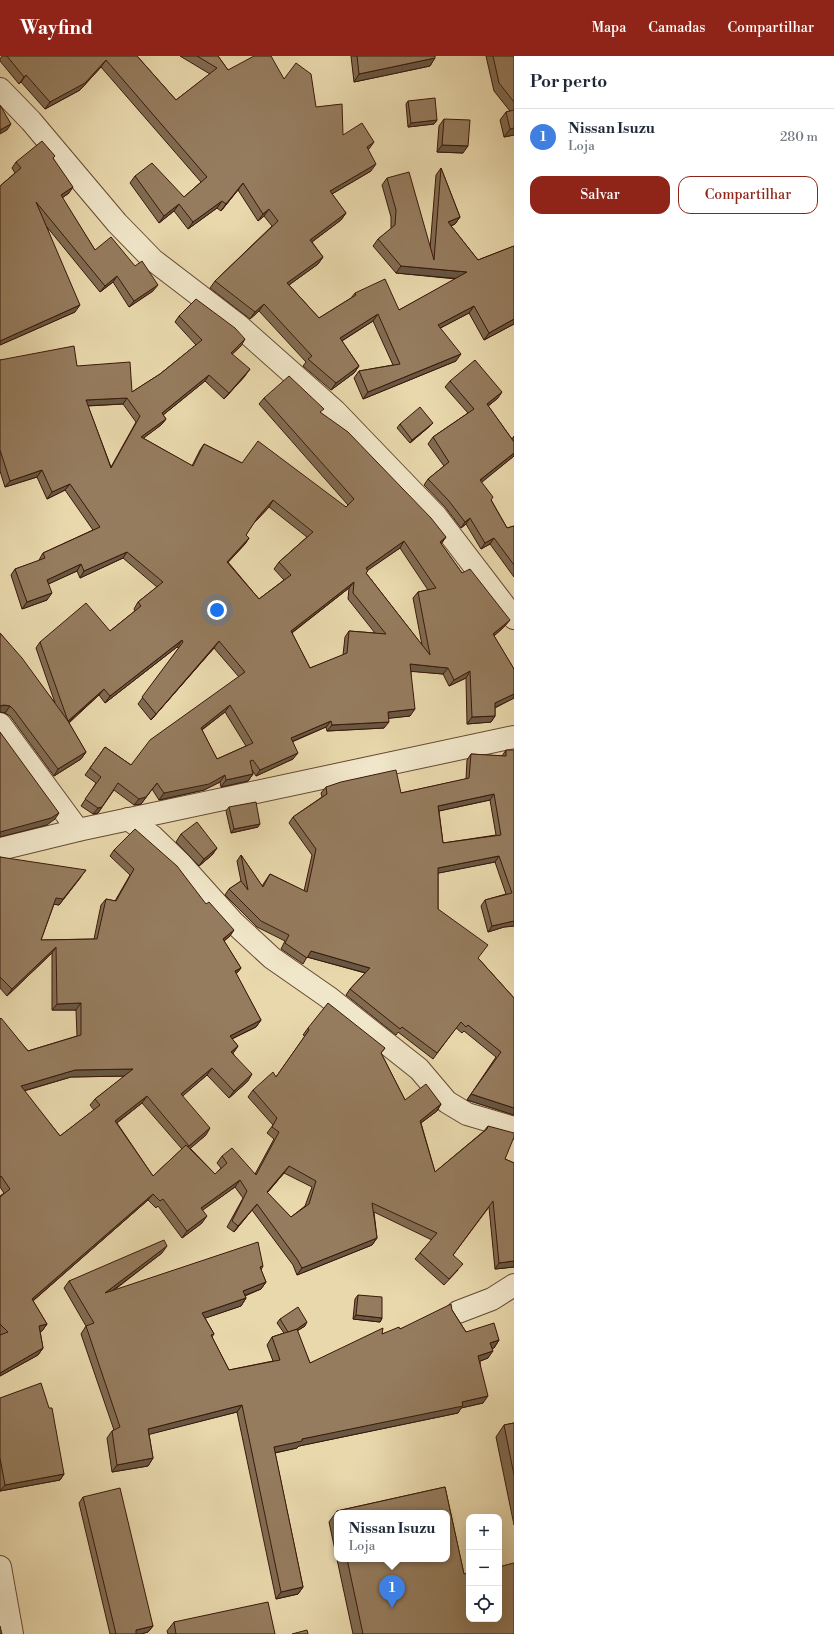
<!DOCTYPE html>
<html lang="pt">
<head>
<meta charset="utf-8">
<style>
	body { margin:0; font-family:"Libre Bodoni",serif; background:#f6f6f7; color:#1f2937 }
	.controls { position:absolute; right:12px; bottom:12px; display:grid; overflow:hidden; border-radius:8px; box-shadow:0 4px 16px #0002 }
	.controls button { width:36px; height:36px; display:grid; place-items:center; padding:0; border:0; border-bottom:1px solid #e0e1e3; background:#fff; color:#1f2937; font:20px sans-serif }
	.you { position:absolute; left:217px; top:554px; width:14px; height:14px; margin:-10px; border:3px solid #fff; border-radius:50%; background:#1a73e8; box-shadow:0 0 0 6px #1a73e833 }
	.badge { display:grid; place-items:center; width:26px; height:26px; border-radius:50%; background:#8f2418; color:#fff; font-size:13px; font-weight:700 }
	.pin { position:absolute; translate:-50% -33px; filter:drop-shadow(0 1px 2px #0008) }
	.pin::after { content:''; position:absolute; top:21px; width:14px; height:12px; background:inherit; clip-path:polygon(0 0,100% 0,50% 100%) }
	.popup { position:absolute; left:334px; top:1454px; width:116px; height:52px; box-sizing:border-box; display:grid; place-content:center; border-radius:8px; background:#fff; filter:drop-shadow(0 1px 3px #0005); font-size:13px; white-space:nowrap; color:#747a83 }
	.popup b { font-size:15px; color:#1f2937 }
	.popup::after { content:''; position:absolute; left:50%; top:100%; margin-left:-8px; border:8px solid transparent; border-top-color:#fff }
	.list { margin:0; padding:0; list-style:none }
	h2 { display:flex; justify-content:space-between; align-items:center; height:52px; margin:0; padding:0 16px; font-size:17px }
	h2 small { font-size:13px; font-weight:400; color:#747a83 }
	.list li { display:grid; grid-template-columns:26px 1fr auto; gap:12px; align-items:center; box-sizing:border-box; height:56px; padding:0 16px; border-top:1px solid #e0e1e3 }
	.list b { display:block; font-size:15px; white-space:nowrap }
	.list p { margin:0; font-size:13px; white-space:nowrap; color:#747a83 }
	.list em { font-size:13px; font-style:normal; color:#747a83 }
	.actions { display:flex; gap:8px; padding:12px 16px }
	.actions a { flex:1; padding:9px 0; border:1px solid #8f2418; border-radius:12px; text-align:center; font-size:14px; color:#8f2418 }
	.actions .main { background:#8f2418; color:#fff }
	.icon { flex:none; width:22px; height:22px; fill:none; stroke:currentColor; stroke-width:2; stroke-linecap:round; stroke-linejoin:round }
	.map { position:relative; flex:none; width:514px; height:1578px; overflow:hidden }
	header { display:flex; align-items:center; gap:24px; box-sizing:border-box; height:56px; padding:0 20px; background:#8f2418; color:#fff }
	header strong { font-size:19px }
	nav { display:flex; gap:22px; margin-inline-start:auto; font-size:14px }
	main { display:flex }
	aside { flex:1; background:#fff }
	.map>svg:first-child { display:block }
</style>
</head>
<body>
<header>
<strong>Wayfind</strong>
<nav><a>Mapa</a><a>Camadas</a><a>Compartilhar</a></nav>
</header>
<main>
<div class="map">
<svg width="514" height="1578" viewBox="0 0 514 1578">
	<rect width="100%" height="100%" fill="#e8d8ac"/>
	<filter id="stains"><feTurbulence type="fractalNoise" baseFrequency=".005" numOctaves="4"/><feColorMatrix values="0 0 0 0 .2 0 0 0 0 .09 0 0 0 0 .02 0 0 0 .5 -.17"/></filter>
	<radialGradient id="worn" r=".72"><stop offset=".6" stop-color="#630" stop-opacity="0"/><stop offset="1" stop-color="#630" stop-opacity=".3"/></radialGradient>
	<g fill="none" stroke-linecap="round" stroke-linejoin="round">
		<defs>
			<g id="street">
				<path d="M 0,33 L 31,65 L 117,167 L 153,204 L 238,269 L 335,355 L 436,460 L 514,562"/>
				<path d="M 0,668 L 78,774"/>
				<path d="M 128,763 L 152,780 L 181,808 L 233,866 L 272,902 L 328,941 L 419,1013 L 447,1046 L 467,1058 L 514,1072"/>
				<path d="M 0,793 L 78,774 L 514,681"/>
				<path d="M 458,1256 L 492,1243 L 514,1229"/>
				<path d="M 0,1511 L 12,1578"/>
			</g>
		</defs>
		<use href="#street" stroke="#664832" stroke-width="24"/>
		<use href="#street" stroke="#f0e6c9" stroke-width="22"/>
	</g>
	<g fill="#806b51" stroke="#3b180a" fill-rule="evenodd">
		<path d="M 2,0 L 137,0 L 176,44 L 210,18 L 180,0 L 218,0 L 228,14 L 284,23 L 316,51 L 343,79 L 369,93 L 368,94 L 371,115 L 332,138 L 346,157 L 341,164 L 312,186 L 323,201 L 318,208 L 289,229 L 319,262 L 351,242 L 355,237 L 399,254 L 456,223 L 396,217 L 373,190 L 378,183 L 391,173 L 391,161 L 382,129 L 387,122 L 430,192 L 436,119 L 441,112 L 460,161 L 455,168 L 451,170 L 478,204 L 514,190 L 514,268 L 484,284 L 469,257 L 440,272 L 456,305 L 363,343 L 354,322 L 359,315 L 393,309 L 373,265 L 342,285 L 359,310 L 354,317 L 331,334 L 303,310 L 306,306 L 259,255 L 250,263 L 210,232 L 215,225 L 272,170 L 264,160 L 258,165 L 238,134 L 221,155 L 217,152 L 188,173 L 174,155 L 159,167 L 130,127 L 135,120 L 184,141 L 201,126 L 101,11 L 80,34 L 45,53 L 21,26 L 19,28 L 0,5 L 0,3 Z"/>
		<path d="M 351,0 L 435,0 L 430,10 L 354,26 Z"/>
		<path d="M 486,0 L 514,0 L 514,79 L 504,81 L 500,64 L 506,56 L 510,55 L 494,35 Z"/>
		<path d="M 408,45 L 437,64 L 434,68 L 408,71 L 406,48 Z"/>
		<path d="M 444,63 L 463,97 L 437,96 L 439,70 Z"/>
		<path d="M 55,100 L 53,102 L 69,137 L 62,142 L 95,194 L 153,235 L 129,251 L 113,226 L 100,236 L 47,171 L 75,256 L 0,289 L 0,130 L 15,117 L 12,112 L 16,106 Z"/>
		<path d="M 179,260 L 241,290 L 232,298 L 245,320 L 224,343 L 205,325 L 163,359 L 166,363 L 161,369 L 143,382 L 192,410 L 200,394 L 204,388 L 242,407 L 346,451 L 348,449 L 259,348 L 264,342 L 321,357 L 446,481 L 441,488 L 462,517 L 505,570 L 494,580 L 514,613 L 514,642 L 495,652 L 495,660 L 491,666 L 467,668 L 466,622 L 449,630 L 443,618 L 411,615 L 410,660 L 388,662 L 384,672 L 327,675 L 326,671 L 292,686 L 293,703 L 256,720 L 252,714 L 253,718 L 248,725 L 221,731 L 220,726 L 204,734 L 159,744 L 152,733 L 141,748 L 134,749 L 114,734 L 98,757 L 93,758 L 81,750 L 96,727 L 85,719 L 105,691 L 131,709 L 239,621 L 214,592 L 151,664 L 138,648 L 179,592 L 177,591 L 105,647 L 99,639 L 69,667 L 86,696 L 81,703 L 54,720 L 10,660 L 5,657 L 0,577 L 55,647 L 36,592 L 40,586 L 110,575 L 135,555 L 134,553 L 138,546 L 157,531 L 123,502 L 80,522 L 77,515 L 48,528 L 47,544 L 22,553 L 11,519 L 15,513 L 39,505 L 39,504 L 43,497 L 93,474 L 65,434 L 47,443 L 37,421 L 5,431 L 0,415 L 0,304 L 77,310 L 132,336 L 160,318 L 196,289 L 175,266 ZM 123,348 L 136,366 L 111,411 L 88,350 ZM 269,451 L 307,481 L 279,506 L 274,513 L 284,524 L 259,543 L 228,506 L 245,488 L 249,482 L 246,479 L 253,468 ZM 400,492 L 428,534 L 418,536 L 413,542 L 422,589 L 366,517 L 368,515 L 367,514 ZM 349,532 L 348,543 L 375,577 L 349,575 L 345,581 L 343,599 L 310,612 L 292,577 ZM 225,656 L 246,690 L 217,703 L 202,674 Z"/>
		<path d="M 450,325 L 498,342 L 488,350 L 512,383 L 514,380 L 514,400 L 481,426 L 507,472 L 514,470 L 514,521 L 490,488 L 481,493 L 466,468 L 461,472 L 445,451 L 424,429 L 428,423 L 444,410 L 428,388 L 433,381 L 468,357 L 445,331 Z"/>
		<path d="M 400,368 L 430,370 L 410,387 L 397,372 Z"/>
		<path d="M 506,694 L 514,870 L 504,871 L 488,876 L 481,850 L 485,844 L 506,838 L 495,806 L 438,817 L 438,853 L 478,902 L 514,942 L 514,1059 L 467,1044 L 496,1001 L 464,975 L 462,977 L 456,972 L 433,1003 L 398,976 L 396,979 L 346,939 L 350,933 L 365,917 L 307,901 L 303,908 L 281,893 L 285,885 L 257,871 L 225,839 L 229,833 L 241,825 L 237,805 L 241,799 L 262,830 L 270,818 L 304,835 L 312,799 L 289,767 L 293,761 L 322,741 L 321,737 L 326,731 L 401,737 L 466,723 L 467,704 L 471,698 L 502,700 ZM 490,744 L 496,779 L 443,787 L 439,755 Z"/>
		<path d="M 229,751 L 258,771 L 231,777 L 226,755 Z"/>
		<path d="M 181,778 L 217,792 L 212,799 L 199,810 L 176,786 Z"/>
		<path d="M 114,794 L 230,880 L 224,885 L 241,912 L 236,918 L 261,964 L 256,971 L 232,983 L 238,990 L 233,997 L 248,1025 L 229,1042 L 207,1019 L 182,1040 L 206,1079 L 190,1092 L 215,1118 L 221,1112 L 217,1107 L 222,1100 L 255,1118 L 274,1083 L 267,1077 L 273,1069 L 248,1041 L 253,1034 L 276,1021 L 305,980 L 303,979 L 308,972 L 385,992 L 381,997 L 405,1044 L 441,1048 L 437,1055 L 421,1067 L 435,1116 L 484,1075 L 488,1070 L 505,1103 L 514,1107 L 514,1211 L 495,1213 L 489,1151 L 453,1199 L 458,1214 L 444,1229 L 415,1203 L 420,1197 L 432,1184 L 374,1156 L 377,1182 L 372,1189 L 297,1219 L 293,1209 L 252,1154 L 234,1176 L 227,1171 L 243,1142 L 235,1131 L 202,1154 L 202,1167 L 182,1182 L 158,1150 L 156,1152 L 148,1144 L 33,1245 L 47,1268 L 42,1275 L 40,1275 L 43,1292 L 38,1299 L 0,1320 L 0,1140 L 4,1137 L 0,1131 L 0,963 L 28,995 L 77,980 L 76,954 L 52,954 L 52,897 L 7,940 L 0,932 L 0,801 L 81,821 L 59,849 L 54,848 L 41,884 L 94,883 L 101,849 L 106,843 L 115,845 L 130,819 L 110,800 ZM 125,1020 L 95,1043 L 90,1049 L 94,1054 L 60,1080 L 24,1035 L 71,1021 ZM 142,1047 L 182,1093 L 153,1120 L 117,1067 ZM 284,1117 L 312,1131 L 305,1150 L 291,1161 L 267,1137 Z"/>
		<path d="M 162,1197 L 113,1235 L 263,1210 L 261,1214 L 266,1226 L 261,1233 L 245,1240 L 246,1242 L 241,1250 L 205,1262 L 214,1278 L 212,1281 L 229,1314 L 273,1305 L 267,1289 L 272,1281 L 284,1277 L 277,1267 L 280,1263 L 305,1270 L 297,1275 L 310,1307 L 382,1278 L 400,1273 L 452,1254 L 466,1276 L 499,1284 L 494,1292 L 492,1292 L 488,1302 L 480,1305 L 483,1347 L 461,1352 L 458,1357 L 299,1390 L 297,1392 L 275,1397 L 303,1531 L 298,1538 L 276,1543 L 237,1356 L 149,1378 L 153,1402 L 148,1410 L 112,1416 L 107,1382 L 112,1375 L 114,1374 L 81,1278 L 86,1270 L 64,1232 L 69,1225 Z"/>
		<path d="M 358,1239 L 382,1262 L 380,1266 L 353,1263 L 355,1243 Z"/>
		<path d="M 0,1342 L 64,1418 L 60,1424 L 0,1435 Z"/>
		<path d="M 514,1367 L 514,1469 L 496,1381 L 504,1369 Z"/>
		<path d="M 445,1431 L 464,1518 L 469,1517 L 469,1563 L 499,1563 L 499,1511 L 514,1507 L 514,1578 L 353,1578 L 329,1466 L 337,1455 ZM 337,1455 L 338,1457 L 447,1457 L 447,1503 L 337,1503 Z"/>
		<path d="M 83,1441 L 153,1570 L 148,1576 L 141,1578 L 110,1578 L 79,1447 Z"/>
		<path d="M 174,1566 L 275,1578 L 168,1578 L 167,1575 Z"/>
	</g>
	<g fill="#685742" stroke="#3b180a">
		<path d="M 435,2 L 430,10 L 354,26 L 359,18 Z"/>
		<path d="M 106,4 L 101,11 L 80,34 L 45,53 L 50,46 Z"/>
		<path d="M 26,19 L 21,26 L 19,28 L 24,21 Z"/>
		<path d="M 437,64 L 434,68 L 408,71 L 411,67 Z"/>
		<path d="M 11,68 L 7,74 L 0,78 L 0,74 Z"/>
		<path d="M 514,72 L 514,79 L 504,81 L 510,73 Z"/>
		<path d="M 374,86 L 369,93 L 362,98 L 367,91 Z"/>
		<path d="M 442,89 L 468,90 L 463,97 L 437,96 Z"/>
		<path d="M 376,108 L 371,115 L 325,142 L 330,135 Z"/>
		<path d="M 243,127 L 238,134 L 221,155 L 226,148 Z"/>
		<path d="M 73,131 L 69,137 L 56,146 L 61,139 Z"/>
		<path d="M 222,145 L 217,152 L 188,173 L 193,166 Z"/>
		<path d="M 179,148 L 174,155 L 159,167 L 164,160 Z"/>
		<path d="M 269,153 L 264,160 L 258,165 L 263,158 Z"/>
		<path d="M 346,157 L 341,164 L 305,191 L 310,184 Z"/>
		<path d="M 460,161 L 455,168 L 443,173 L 448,166 Z"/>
		<path d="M 323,201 L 318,208 L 282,234 L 287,227 Z"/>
		<path d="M 401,210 L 467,216 L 462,223 L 396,217 Z"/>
		<path d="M 117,220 L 113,226 L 100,236 L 105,230 Z"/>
		<path d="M 158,229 L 153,235 L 129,251 L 134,245 Z"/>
		<path d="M 264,248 L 259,255 L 250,263 L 255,256 Z"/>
		<path d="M 80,249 L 75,256 L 0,289 L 0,285 Z"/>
		<path d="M 474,250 L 469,257 L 433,276 L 438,269 Z"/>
		<path d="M 378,258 L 373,265 L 335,289 L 340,282 Z"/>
		<path d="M 514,263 L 514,268 L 484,284 L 489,277 Z"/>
		<path d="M 245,283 L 241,290 L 227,303 L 231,297 Z"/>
		<path d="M 461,298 L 456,305 L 363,343 L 368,336 Z"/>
		<path d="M 359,310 L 354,317 L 331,334 L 336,327 Z"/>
		<path d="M 250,313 L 245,320 L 224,343 L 229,337 Z"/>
		<path d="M 209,319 L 205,325 L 157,364 L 162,357 Z"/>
		<path d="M 502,336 L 498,342 L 483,354 L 487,348 Z"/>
		<path d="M 127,342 L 123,348 L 81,350 L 86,344 Z"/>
		<path d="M 166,363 L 161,369 L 136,388 L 141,381 Z"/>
		<path d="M 433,367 L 430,370 L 410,387 L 412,384 Z"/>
		<path d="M 514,397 L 514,400 L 476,431 L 480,424 Z"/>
		<path d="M 42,414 L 37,421 L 5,431 L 10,425 Z"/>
		<path d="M 70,428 L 65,434 L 47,443 L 52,436 Z"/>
		<path d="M 273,444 L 269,451 L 253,468 L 258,461 Z"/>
		<path d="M 470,462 L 466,468 L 461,472 L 465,466 Z"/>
		<path d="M 446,481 L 441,488 L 440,486 Z"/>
		<path d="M 249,482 L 245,488 L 223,512 L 227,506 Z"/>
		<path d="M 494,482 L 490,488 L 481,493 L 485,487 Z"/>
		<path d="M 404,485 L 400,492 L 361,519 L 366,512 Z"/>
		<path d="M 127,496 L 123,502 L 80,522 L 84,515 Z"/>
		<path d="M 81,508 L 77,515 L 42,531 L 47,524 Z"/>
		<path d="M 354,526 L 349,532 L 286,581 L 291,575 Z"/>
		<path d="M 52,537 L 47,544 L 22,553 L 27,546 Z"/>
		<path d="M 510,564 L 505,570 L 488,585 L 493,578 Z"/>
		<path d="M 182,584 L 177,591 L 105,647 L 110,640 Z"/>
		<path d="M 219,585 L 214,592 L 151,664 L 156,658 Z"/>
		<path d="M 410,608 L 448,612 L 443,618 L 406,615 Z"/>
		<path d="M 470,615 L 466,622 L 449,630 L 454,624 Z"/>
		<path d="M 104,633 L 99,639 L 63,671 L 68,665 Z"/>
		<path d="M 514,638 L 514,642 L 490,654 L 495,647 Z"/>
		<path d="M 4,649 L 10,650 L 5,657 L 0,656 L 0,650 Z"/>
		<path d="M 230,649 L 225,656 L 196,678 L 201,672 Z"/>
		<path d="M 415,653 L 410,660 L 383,663 L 388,656 Z"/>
		<path d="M 495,660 L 491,666 L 467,668 L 472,661 Z"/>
		<path d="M 331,665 L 326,671 L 286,688 L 291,682 Z"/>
		<path d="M 389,666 L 384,672 L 327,675 L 332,669 Z"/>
		<path d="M 86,696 L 81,703 L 54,720 L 58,713 Z"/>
		<path d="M 298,697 L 293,703 L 256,720 L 260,714 Z"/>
		<path d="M 253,718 L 248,725 L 221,731 L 226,724 Z"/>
		<path d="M 225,719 L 220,726 L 204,734 L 159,744 L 164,737 Z"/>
		<path d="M 157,727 L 141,748 L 134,749 L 139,743 Z"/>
		<path d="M 494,738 L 490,744 L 434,756 L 438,750 Z"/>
		<path d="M 102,751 L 98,757 L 93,758 L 98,752 Z"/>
		<path d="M 59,757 L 55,763 L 47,769 L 0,781 L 0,776 Z"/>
		<path d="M 260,768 L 258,771 L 231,777 L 234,773 Z"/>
		<path d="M 217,792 L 212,799 L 199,810 L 204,803 Z"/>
		<path d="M 499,800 L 495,806 L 434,818 L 438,812 Z"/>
		<path d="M 86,814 L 59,849 L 52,848 L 56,842 Z"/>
		<path d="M 514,865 L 514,870 L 504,871 L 488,876 L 492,870 Z"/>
		<path d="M 234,874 L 230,880 L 219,889 L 223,883 Z"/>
		<path d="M 56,891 L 52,897 L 7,940 L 12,933 Z"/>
		<path d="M 311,895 L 370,912 L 366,917 L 307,901 Z"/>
		<path d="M 241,912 L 236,918 L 235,915 Z"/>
		<path d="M 81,947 L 76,954 L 52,954 L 57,948 Z"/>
		<path d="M 261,964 L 256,971 L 225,986 L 230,980 Z"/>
		<path d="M 238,990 L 234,996 L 227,1002 L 231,996 Z"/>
		<path d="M 212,1012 L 207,1019 L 177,1045 L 181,1038 Z"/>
		<path d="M 133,1013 L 129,1020 L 71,1021 L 16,1037 L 21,1030 L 75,1014 Z"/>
		<path d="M 252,1018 L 248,1025 L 229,1042 L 234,1035 Z"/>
		<path d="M 471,1038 L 514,1052 L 514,1059 L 467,1044 Z"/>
		<path d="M 147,1040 L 142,1047 L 111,1071 L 115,1065 Z"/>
		<path d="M 441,1048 L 437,1055 L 415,1071 L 420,1065 Z"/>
		<path d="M 210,1072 L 206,1079 L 185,1097 L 189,1090 Z"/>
		<path d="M 289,1110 L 284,1117 L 262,1143 L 267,1136 Z"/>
		<path d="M 240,1124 L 235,1131 L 196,1159 L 201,1152 Z"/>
		<path d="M 153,1138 L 148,1144 L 28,1249 L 32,1243 Z"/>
		<path d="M 257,1148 L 252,1154 L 234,1176 L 238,1170 Z"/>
		<path d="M 207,1160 L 202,1167 L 182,1182 L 187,1175 Z"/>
		<path d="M 377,1182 L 372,1189 L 297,1219 L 302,1212 Z"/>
		<path d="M 167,1190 L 162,1197 L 100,1244 L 105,1237 Z"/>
		<path d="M 514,1205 L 514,1211 L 495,1213 L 499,1207 Z"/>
		<path d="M 266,1226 L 261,1233 L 238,1242 L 243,1235 Z"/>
		<path d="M 246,1242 L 241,1250 L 197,1265 L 202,1257 Z"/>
		<path d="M 356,1259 L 382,1262 L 380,1266 L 353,1263 Z"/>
		<path d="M 307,1266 L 305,1270 L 287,1281 L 289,1278 Z"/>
		<path d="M 47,1268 L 42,1275 L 34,1277 L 39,1270 Z"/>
		<path d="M 499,1284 L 494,1292 L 485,1294 L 490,1287 Z"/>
		<path d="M 43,1292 L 38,1299 L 0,1320 L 0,1317 Z"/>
		<path d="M 493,1295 L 488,1302 L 473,1308 L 478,1300 Z"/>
		<path d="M 488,1340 L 483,1347 L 461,1352 L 458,1357 L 299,1390 L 297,1392 L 269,1398 L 274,1391 L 302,1383 Z"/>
		<path d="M 242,1349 L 237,1356 L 143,1380 L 148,1373 Z"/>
		<path d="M 153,1402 L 148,1410 L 112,1416 L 117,1409 Z"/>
		<path d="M 64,1418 L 60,1424 L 0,1435 L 5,1429 Z"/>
		<path d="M 303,1531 L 298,1538 L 276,1543 L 281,1536 Z"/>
		<path d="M 153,1570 L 148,1576 L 141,1578 L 133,1578 L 136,1574 Z"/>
	</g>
	<g fill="#957c5e" stroke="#3b180a" fill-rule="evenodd">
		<path d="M 7,0 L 137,0 L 176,44 L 217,12 L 197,0 L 218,0 L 228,14 L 254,0 L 271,0 L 284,23 L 296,7 L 311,18 L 316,51 L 342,48 L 343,79 L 362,67 L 374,86 L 367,91 L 376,108 L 330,135 L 346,157 L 310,184 L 323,201 L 287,227 L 319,262 L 356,239 L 355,237 L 385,223 L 399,254 L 467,216 L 401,210 L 378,183 L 395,169 L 396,154 L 387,122 L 409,116 L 434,204 L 441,112 L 460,161 L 448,166 L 478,204 L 514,190 L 514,263 L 489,277 L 474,250 L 438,269 L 461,298 L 368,336 L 359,315 L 400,308 L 378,258 L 340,282 L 359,310 L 336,327 L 308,303 L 312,300 L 264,248 L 255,256 L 215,225 L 278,165 L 269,153 L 263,158 L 243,127 L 226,148 L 222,145 L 193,166 L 179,148 L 164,160 L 135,120 L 152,107 L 184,141 L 207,121 L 106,4 L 85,27 L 50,46 L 26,19 L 24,21 Z"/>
		<path d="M 357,0 L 435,0 L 435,2 L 359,18 Z"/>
		<path d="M 493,0 L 514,0 L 514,46 L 499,27 Z"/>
		<path d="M 435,42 L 437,64 L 411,67 L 408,45 Z"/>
		<path d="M 0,49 L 11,68 L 0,74 Z"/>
		<path d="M 514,54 L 514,72 L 510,73 L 506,56 Z"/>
		<path d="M 444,63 L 470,64 L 468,90 L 442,89 Z"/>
		<path d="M 42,85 L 55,100 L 53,102 L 73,131 L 61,139 L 95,194 L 111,181 L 135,210 L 142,205 L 158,229 L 134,245 L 117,220 L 105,230 L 36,146 L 80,249 L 0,285 L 0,130 L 21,112 L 16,106 Z"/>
		<path d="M 196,243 L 235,272 L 245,283 L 231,297 L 250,313 L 229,337 L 209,319 L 162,357 L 166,363 L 141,381 L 193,410 L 204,388 L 242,407 L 258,385 L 346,451 L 354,443 L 264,342 L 289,320 L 324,353 L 320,356 L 348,376 L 431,462 L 446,481 L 440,486 L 462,517 L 470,513 L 510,564 L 493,578 L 514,613 L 514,638 L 495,647 L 495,660 L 472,661 L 470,615 L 454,624 L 448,612 L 410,608 L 415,653 L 388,656 L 389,666 L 332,669 L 331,665 L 291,682 L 298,697 L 260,714 L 253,704 L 250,705 L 253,718 L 226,724 L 225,719 L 209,728 L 164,737 L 157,727 L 146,741 L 139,743 L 118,727 L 102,751 L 98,752 L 85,743 L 101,721 L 90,712 L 105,691 L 131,709 L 150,684 L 245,616 L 219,585 L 156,658 L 142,641 L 183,586 L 182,584 L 110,640 L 104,633 L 68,665 L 86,696 L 58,713 L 14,654 L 10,650 L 4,649 L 0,650 L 0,577 L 22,602 L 68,665 L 40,586 L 86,547 L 110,575 L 141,550 L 138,546 L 163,526 L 127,496 L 84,515 L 81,508 L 47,524 L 52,537 L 27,546 L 15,513 L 45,502 L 43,497 L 100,471 L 70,428 L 52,436 L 42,414 L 10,425 L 0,394 L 0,304 L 74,290 L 77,310 L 130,306 L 132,336 L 160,318 L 202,284 L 179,260 ZM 127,342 L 140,360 L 111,412 L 86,344 ZM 273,444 L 313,476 L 279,506 L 291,519 L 259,543 L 227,506 L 249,482 L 246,479 L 258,461 ZM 404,485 L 436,532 L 418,536 L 430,599 L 366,517 L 368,515 L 366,512 ZM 354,526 L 353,537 L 386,578 L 349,575 L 347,597 L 310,612 L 291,575 ZM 230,649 L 253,687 L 217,703 L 201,672 Z"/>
		<path d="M 475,304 L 502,336 L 487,348 L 514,386 L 514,397 L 480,424 L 493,441 L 491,444 L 507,472 L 514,470 L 514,509 L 494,482 L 485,487 L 470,462 L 465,466 L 449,445 L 428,423 L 449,406 L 433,381 L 474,353 L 450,325 Z"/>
		<path d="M 420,351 L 433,367 L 412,384 L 400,368 Z"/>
		<path d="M 0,676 L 59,757 L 51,762 L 0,776 Z"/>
		<path d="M 506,694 L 514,694 L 514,865 L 492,870 L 485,844 L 512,837 L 499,800 L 438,812 L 438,853 L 488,889 L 478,902 L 514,942 L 514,1052 L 471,1038 L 501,996 L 468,969 L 466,971 L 461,966 L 437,997 L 402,971 L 400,973 L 350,933 L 370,912 L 311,895 L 307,902 L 285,887 L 289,879 L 261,865 L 229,833 L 241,825 L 248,834 L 241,799 L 263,831 L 270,818 L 307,836 L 316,793 L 293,761 L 327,738 L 326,731 L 341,726 L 396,714 L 401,737 L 469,722 L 471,698 L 506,700 ZM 494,738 L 501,779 L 443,787 L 438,750 Z"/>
		<path d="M 256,746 L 260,768 L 234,773 L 229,751 Z"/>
		<path d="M 197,766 L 217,792 L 204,803 L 181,778 Z"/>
		<path d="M 135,773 L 177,810 L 206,848 L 209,846 L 234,874 L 223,883 L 241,912 L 235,915 L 261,964 L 230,980 L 238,990 L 231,996 L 252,1018 L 234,1035 L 212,1012 L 181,1038 L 210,1072 L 189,1090 L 147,1040 L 115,1065 L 153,1120 L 186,1089 L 215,1118 L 227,1107 L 222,1100 L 232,1092 L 256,1119 L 279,1076 L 272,1071 L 277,1062 L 253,1034 L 273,1016 L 276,1021 L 309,974 L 308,972 L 328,947 L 385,992 L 381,997 L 405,1044 L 426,1028 L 441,1048 L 420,1065 L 435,1116 L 487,1073 L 488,1070 L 514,1077 L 514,1081 L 505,1103 L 514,1107 L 514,1205 L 499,1207 L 493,1145 L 453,1199 L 463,1208 L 449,1223 L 420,1197 L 437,1177 L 372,1147 L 377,1182 L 302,1212 L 297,1203 L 257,1148 L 238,1170 L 232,1165 L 247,1135 L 240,1124 L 201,1152 L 207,1160 L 187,1175 L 163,1143 L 160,1145 L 153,1138 L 32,1243 L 47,1268 L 39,1270 L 43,1292 L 0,1317 L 0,1279 L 8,1276 L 0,1268 L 0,1141 L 10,1133 L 1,1120 L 0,1121 L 0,963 L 1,962 L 28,995 L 81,979 L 81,947 L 57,948 L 56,891 L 12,933 L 0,921 L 0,801 L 86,814 L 63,843 L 56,842 L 41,884 L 97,883 L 106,843 L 116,845 L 134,813 L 114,794 ZM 133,1013 L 95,1043 L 100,1049 L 60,1080 L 21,1030 L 75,1014 ZM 289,1110 L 316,1125 L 309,1148 L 291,1161 L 267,1136 Z"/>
		<path d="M 164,1184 L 167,1190 L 105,1237 L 258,1186 L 263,1210 L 260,1211 L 266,1226 L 243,1235 L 246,1242 L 202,1257 L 214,1278 L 211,1279 L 229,1314 L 280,1304 L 272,1281 L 297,1273 L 310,1307 L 383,1272 L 382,1278 L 399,1271 L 400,1273 L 451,1248 L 452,1254 L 466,1276 L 494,1267 L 499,1284 L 490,1287 L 493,1295 L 478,1300 L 488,1340 L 462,1346 L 463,1350 L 302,1383 L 302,1385 L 274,1391 L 303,1531 L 281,1536 L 242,1349 L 148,1373 L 153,1402 L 117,1409 L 112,1375 L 120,1371 L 86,1270 L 94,1267 L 69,1225 Z"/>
		<path d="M 358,1239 L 382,1241 L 382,1262 L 356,1259 Z"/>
		<path d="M 298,1251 L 307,1266 L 297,1273 L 288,1276 L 280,1263 Z"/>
		<path d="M 41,1327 L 49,1352 L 52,1352 L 64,1418 L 5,1429 L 0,1402 L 0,1342 Z"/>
		<path d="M 514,1367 L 514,1419 L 504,1369 Z"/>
		<path d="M 445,1431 L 464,1518 L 469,1517 L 469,1563 L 499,1563 L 499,1511 L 514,1507 L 514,1578 L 362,1578 L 363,1578 L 347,1503 L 447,1503 L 447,1457 L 338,1457 L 337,1455 Z"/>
		<path d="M 120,1432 L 153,1570 L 136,1574 L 136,1578 L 116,1578 L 83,1441 Z"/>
		<path d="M 268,1546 L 275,1578 L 176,1578 L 174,1566 Z"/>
		<path d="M 0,1570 L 2,1578 L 0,1578 Z"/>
		<path d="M 307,1574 L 308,1578 L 292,1578 Z"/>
	</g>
	<rect width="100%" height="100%" filter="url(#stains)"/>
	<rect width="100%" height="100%" fill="url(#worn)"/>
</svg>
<div class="controls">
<button>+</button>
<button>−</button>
<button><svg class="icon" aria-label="locate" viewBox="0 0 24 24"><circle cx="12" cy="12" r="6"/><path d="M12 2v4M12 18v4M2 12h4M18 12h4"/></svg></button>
</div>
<div class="you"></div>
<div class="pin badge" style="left:392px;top:1552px;background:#3f7fe0">1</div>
<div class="popup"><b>Nissan Isuzu</b>Loja</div>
</div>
<aside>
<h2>Por perto<small></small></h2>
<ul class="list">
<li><span class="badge" style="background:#3f7fe0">1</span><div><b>Nissan Isuzu</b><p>Loja</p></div><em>280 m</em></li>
</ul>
<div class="actions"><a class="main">Salvar</a><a>Compartilhar</a></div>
</aside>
</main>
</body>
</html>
